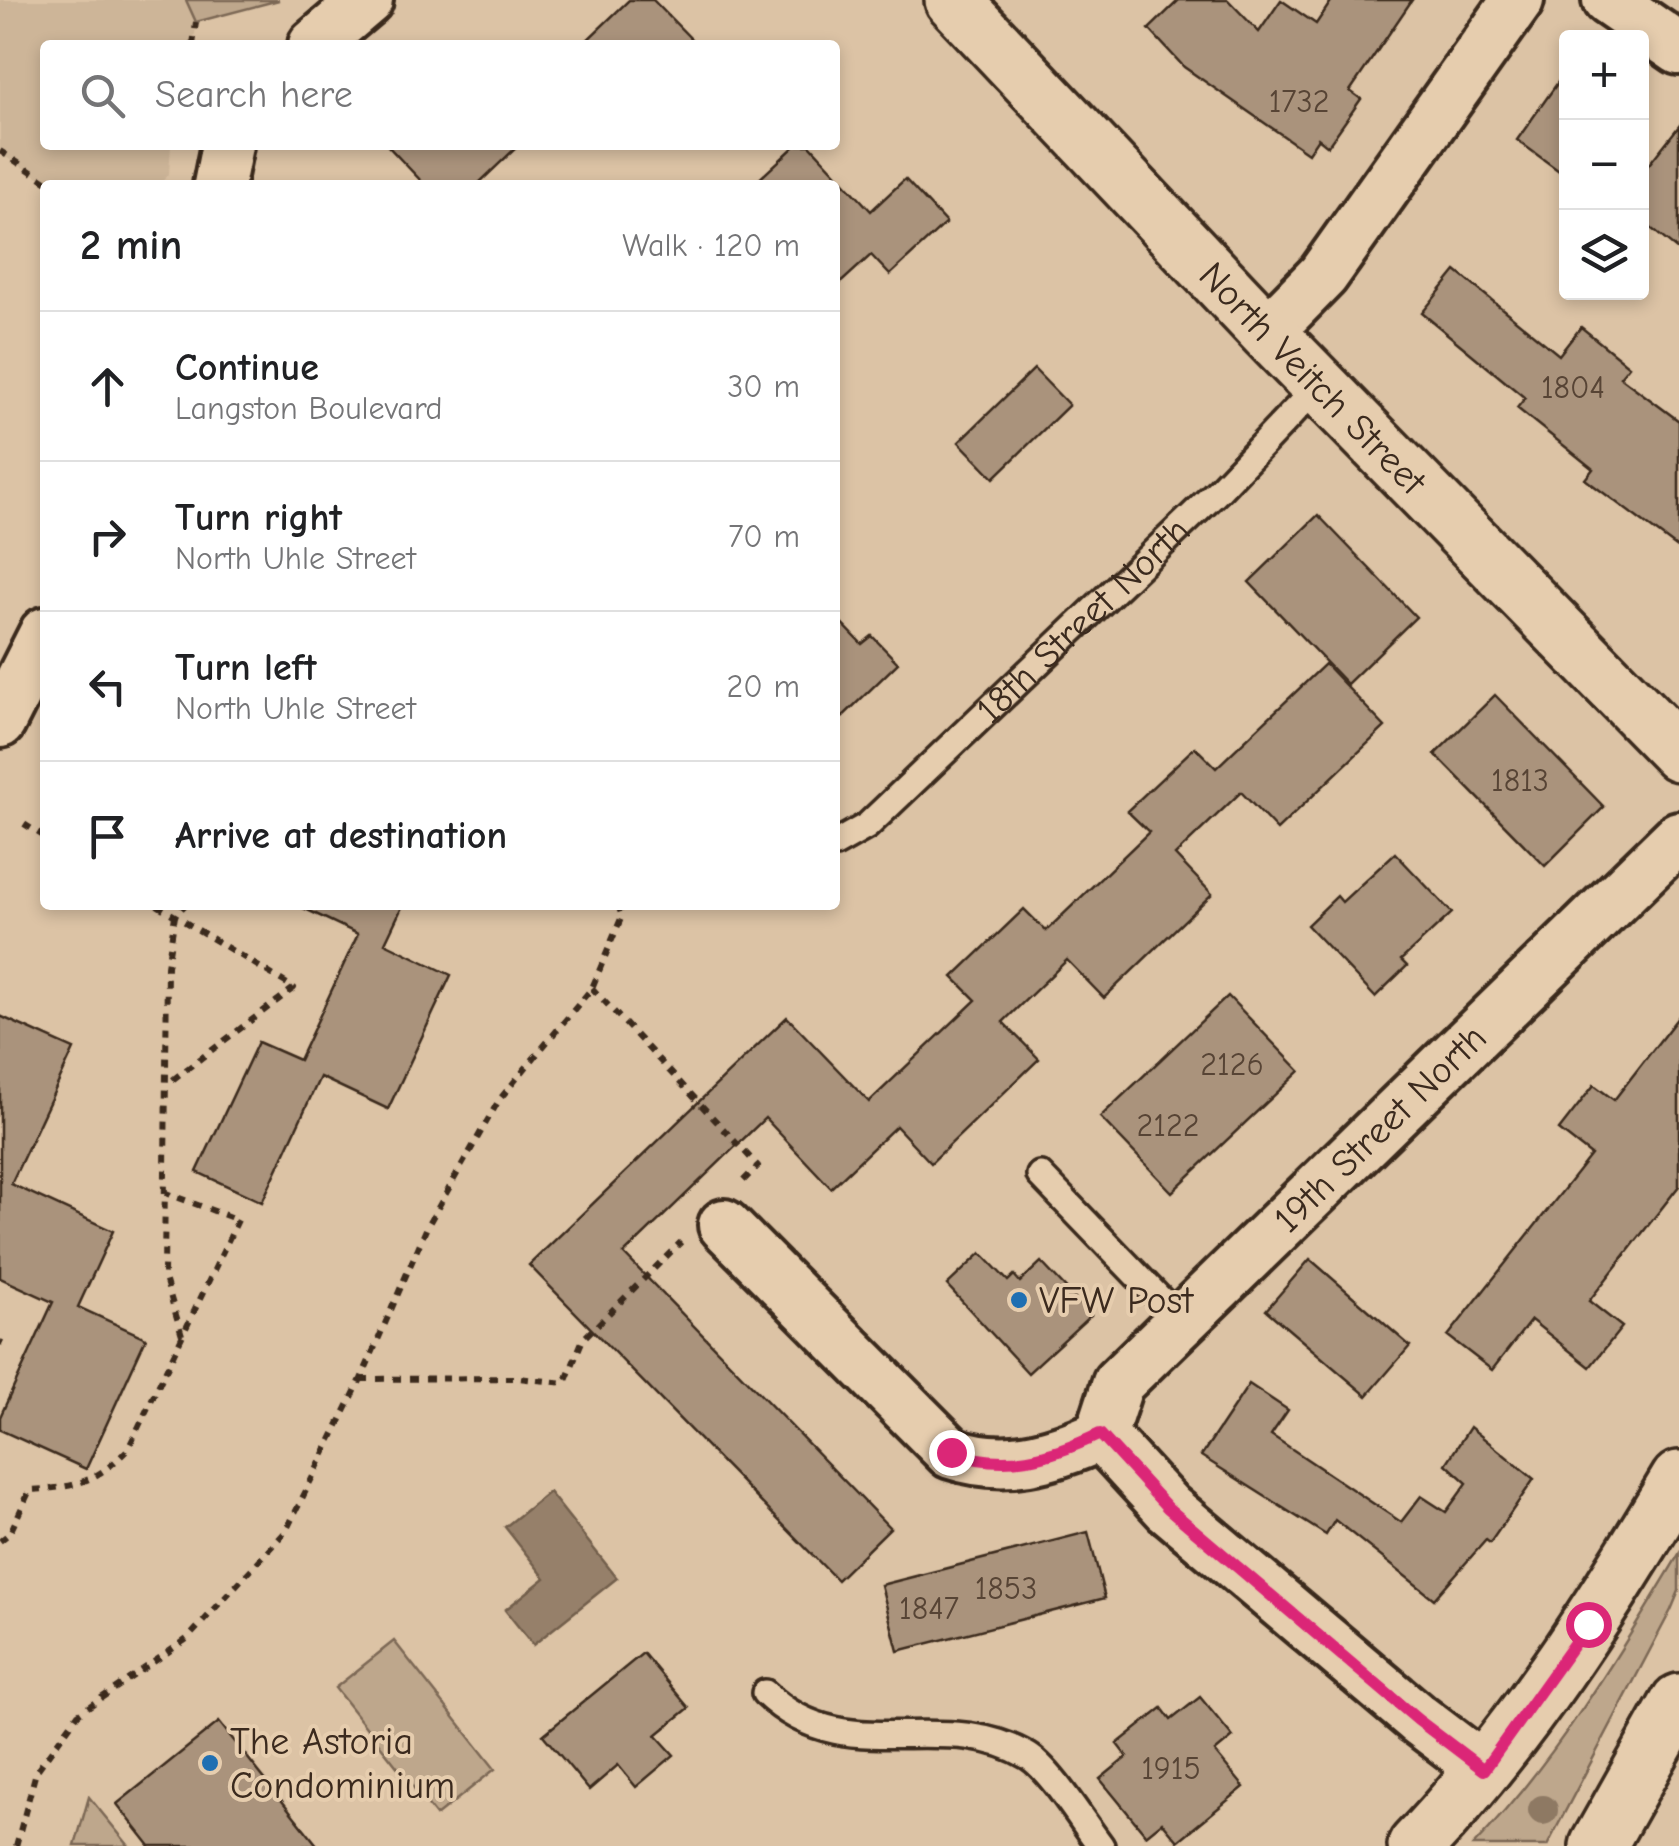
<!DOCTYPE html>
<html lang="en">
<head>
<meta charset="utf-8">
<style>
	body { margin:0; font-family:"Comic Neue",sans-serif; background:#f6f6f6; color:#202124 }
	.controls { position:absolute; right:30px; top:30px; display:grid; overflow:hidden; border-radius:10px; box-shadow:0 5px 15px #0003 }
	.controls button { width:90px; height:90px; display:grid; place-items:center; padding:0; border:0; border-bottom:2px solid #e0e0e0; background:#fff; color:#202124; font:50px sans-serif }
	.stop { position:absolute; width:30px; height:30px; margin:-22px; border:8px solid #db2777; border-radius:50%; background:#fff }
	.stop.end { background:#db2777; border-color:#fff; box-shadow:0 2px 10px #0008 }
	.list { margin:0; padding:0; list-style:none }
	h2 { display:flex; justify-content:space-between; align-items:center; height:130px; margin:0; padding:0 40px; font-size:42px }
	h2 small { font-size:32px; font-weight:400; color:#757577 }
	.list li { display:grid; grid-template-columns:65px 1fr auto; gap:30px; align-items:center; box-sizing:border-box; height:150px; padding:0 40px; border-top:2px solid #e0e0e0 }
	.list b { display:block; font-size:38px; white-space:nowrap }
	.list p { margin:0; font-size:32px; white-space:nowrap; color:#757577 }
	.list em { font-size:32px; font-style:normal; color:#757577 }
	.icon { flex:none; width:55px; height:55px; fill:none; stroke:currentColor; stroke-width:2; stroke-linecap:round; stroke-linejoin:round }
	.map { position:relative; flex:none; width:1679px; height:1846px; overflow:hidden }
	.search { position:absolute; background:#fff; box-shadow:0 5px 15px #0003; left:40px; top:40px; width:800px; height:110px; display:flex; align-items:center; gap:25px; box-sizing:border-box; padding:0 35px; border-radius:10px; color:#757577; font-size:38px }
	.panel { position:absolute; background:#fff; box-shadow:0 5px 15px #0003; left:40px; top:180px; width:800px; height:730px; border-radius:10px }
	.map>svg:first-child { display:block }
</style>
</head>
<body>
<div class="map">
<svg width="1679" height="1846" viewBox="0 0 1679 1846">
	<rect width="100%" height="100%" fill="#dcc3a5"/>
	<filter id="ink" filterUnits="userSpaceOnUse"><feTurbulence type="fractalNoise" baseFrequency=".01" numOctaves="2"/><feDisplacementMap in="SourceGraphic" scale="20" xChannelSelector="R" yChannelSelector="G"/><feConvolveMatrix kernelMatrix="1 2 1 2 8 2 1 2 1" color-interpolation-filters="sRGB"/></filter>
	<g filter="url(#ink)">
		<path fill="#cdb598" d="M 0,0 L 279,0 L 197,22 L 193,45 L 45,45 L 45,145 L 171,145 L 169,174 L 159,185 L 52,185 L 4,156 L 0,151 Z"/>
		<g fill="#bea78c" stroke="#7c6855" stroke-width="2.5">
			<path d="M 186,0 L 279,0 L 196,22 Z"/>
			<path d="M 1679,1554 L 1679,1591 L 1671,1610 L 1547,1846 L 1473,1846 C 1556,1760 1618,1656 1679,1554 Z"/>
			<path d="M 394,1641 L 495,1769 L 436,1816 L 335,1688 Z"/>
			<path d="M 89,1797 L 129,1846 L 75,1846 Z"/>
		</g>
		<path fill="#96806a" stroke="#725e4c" stroke-width="2.5" d="M 549,1492 L 617,1578 L 533,1645 L 505,1610 L 545,1578 L 505,1527 Z"/>
		<g fill="#aa937b" stroke="#3b2a1e" stroke-width="2.5">
			<path d="M 629,0 L 653,0 L 697,45 L 582,45 Z"/>
			<path d="M 1179,0 L 1228,0 L 1259,32 L 1281,0 L 1316,24 L 1332,0 L 1412,0 L 1350,91 L 1361,99 L 1328,146 L 1318,138 L 1308,153 L 1184,67 L 1149,29 Z"/>
			<path d="M 1566,71 L 1566,176 L 1517,140 Z"/>
			<path d="M 1679,126 L 1679,251 L 1642,221 L 1642,173 Z"/>
			<path d="M 387,145 L 519,145 L 477,185 L 425,185 Z"/>
			<path d="M 796,145 L 810,145 L 871,211 L 905,179 L 946,223 L 890,275 L 871,255 L 835,288 L 835,185 L 753,185 Z"/>
			<path d="M 1456,271 L 1559,355 L 1581,327 L 1629,366 L 1620,377 L 1679,421 L 1679,549 L 1585,479 L 1593,469 L 1517,408 L 1525,398 L 1422,313 Z"/>
			<path d="M 1034,369 L 1069,405 L 994,478 L 959,442 Z"/>
			<path d="M 1318,515 L 1416,617 L 1347,684 L 1249,582 Z"/>
			<path d="M 835,616 L 862,644 L 872,636 L 898,663 L 835,724 Z"/>
			<path d="M 1325,664 L 1385,727 L 1277,830 L 1241,792 L 1175,855 L 1212,894 L 1104,998 L 1067,960 L 1003,1022 L 1039,1059 L 931,1163 L 896,1126 L 831,1188 L 765,1118 L 624,1254 L 890,1528 L 837,1580 L 529,1265 L 787,1017 L 869,1102 L 976,1000 L 953,977 L 1024,909 L 1046,931 L 1149,832 L 1127,811 L 1195,747 L 1216,768 Z"/>
			<path d="M 1495,695 L 1604,807 L 1545,866 L 1435,754 Z"/>
			<path d="M 1395,853 L 1452,913 L 1401,960 L 1407,966 L 1375,997 L 1307,925 L 1337,896 L 1342,902 Z"/>
			<path d="M 297,905 L 403,905 L 385,943 L 451,975 L 388,1109 L 320,1077 L 262,1202 L 197,1172 L 258,1042 L 299,1060 L 358,934 Z"/>
			<path d="M 1228,996 L 1300,1071 L 1172,1192 L 1100,1117 Z"/>
			<path d="M 0,1016 L 74,1049 L 11,1184 L 113,1231 L 78,1307 L 146,1338 L 86,1469 L 0,1430 L 0,1417 L 53,1302 L 0,1278 Z"/>
			<path d="M 1679,1016 L 1679,1186 L 1589,1301 L 1622,1327 L 1590,1367 L 1531,1320 L 1492,1370 L 1448,1336 L 1591,1155 L 1559,1130 L 1594,1085 L 1614,1100 Z"/>
			<path d="M 981,1253 L 1008,1281 L 1014,1275 L 1020,1282 L 1041,1262 L 1091,1315 L 1028,1373 L 947,1285 Z"/>
			<path d="M 1310,1259 L 1410,1346 L 1367,1396 L 1266,1310 Z"/>
			<path d="M 1249,1384 L 1288,1410 L 1271,1435 L 1401,1522 L 1421,1496 L 1446,1512 L 1467,1483 L 1446,1464 L 1470,1427 L 1534,1479 L 1490,1543 L 1486,1540 L 1434,1599 L 1335,1520 L 1326,1535 L 1201,1456 Z"/>
			<path d="M 1088,1532 L 1105,1598 L 898,1651 L 881,1585 Z"/>
			<path d="M 643,1653 L 689,1708 L 656,1735 L 674,1755 L 636,1787 L 618,1765 L 589,1790 L 543,1735 Z"/>
			<path d="M 1200,1697 L 1233,1737 L 1215,1752 L 1244,1787 L 1178,1841 L 1162,1822 L 1146,1835 L 1100,1779 L 1127,1757 L 1117,1744 L 1162,1708 L 1171,1720 Z"/>
			<path d="M 219,1722 L 318,1846 L 150,1846 L 117,1804 Z"/>
		</g>
		<g fill="none" stroke-linecap="round" stroke-linejoin="round">
			<defs>
				<g id="service">
					<path id="s1" d="M 835,844 L 867,826 L 1220,489 L 1320,384"/>
					<path d="M 1040,1175 L 1181,1321"/>
					<path d="M 765,1693 C 846,1771 942,1705 1028,1756 C 1051,1770 1083,1823 1101,1846"/>
				</g>
				<g id="minor">
					<path d="M 1608,0 L 1679,49"/>
					<path d="M 314,45 L 367,0"/>
					<path d="M 219,185 L 227,145"/>
					<path d="M 1267,332 L 1323,275 L 1518,0"/>
					<path d="M 0,722 L 45,633"/>
					<path d="M 724,1225 L 951,1453 C 1005,1471 1050,1458 1101,1435 L 1168,1508 L 1418,1719 L 1484,1769"/>
					<path id="s2" d="M 1101,1435 L 1118,1383 L 1679,837"/>
				</g>
				<g id="secondary">
					<path id="s3" d="M 953,0 L 1267,332 L 1679,753"/>
				</g>
				<g id="primary">
					<path d="M 1416,1846 C 1520,1737 1602,1608 1679,1479"/>
					<path d="M 1598,1846 L 1679,1702"/>
				</g>
			</defs>
			<use href="#service" stroke="#3b2a1e" stroke-width="32"/>
			<use href="#minor" stroke="#3b2a1e" stroke-width="58"/>
			<use href="#secondary" stroke="#3b2a1e" stroke-width="62"/>
			<use href="#primary" stroke="#3b2a1e" stroke-width="62"/>
			<g stroke="#3b2a1e" stroke-width="6" stroke-dasharray="8 8" stroke-linecap="butt">
				<path d="M 193,45 L 196,22"/>
				<path d="M 0,151 L 52,185"/>
				<path d="M 24,824 L 45,837"/>
				<path d="M 157,905 L 294,988 L 167,1084"/>
				<path d="M 592,988 L 758,1166 L 740,1184"/>
				<path d="M 182,1335 L 164,1275 L 167,966 L 175,916 L 185,905"/>
				<path d="M 0,1342 L 3,1343"/>
				<path d="M 361,1379 L 518,1378 L 565,1383 L 583,1339 L 681,1242"/>
				<path d="M 0,1541 L 10,1533 L 30,1490 C 74,1488 97,1482 128,1449 L 238,1220 L 166,1193"/>
				<path d="M 16,1846 L 36,1772 L 78,1714 L 187,1639 L 286,1531 L 361,1379 L 427,1227 L 499,1100 L 592,988 L 622,916 L 618,905"/>
			</g>
			<use href="#service" stroke="#e6cdae" stroke-width="25"/>
			<use href="#minor" stroke="#e6cdae" stroke-width="50"/>
			<use href="#secondary" stroke="#e6cdae" stroke-width="55"/>
			<use href="#primary" stroke="#e6cdae" stroke-width="55"/>
		</g>
		<circle fill="#8e7964" cx="1543" cy="1810" r="15"/>
	</g>
	<g fill="none" stroke-linecap="round" stroke-linejoin="round" filter="url(#ink)">
		<path stroke="#db2777" stroke-width="12" d="M 951,1452 C 1005,1471 1050,1458 1100,1434 L 1168,1508 L 1418,1720 L 1484,1770 L 1588,1624"/>
	</g>
	<g fill="#1f6fb2" stroke="#e6cdae" stroke-width="4">
		<circle cx="1019" cy="1300" r="10"/>
		<circle cx="210" cy="1763" r="10"/>
	</g>
	<g text-anchor="middle" stroke-width="8" stroke-linejoin="round" paint-order="stroke">
		<g font-size="32" fill="#574435">
			<text x="1299" y="112">1732</text>
			<text x="1573" y="398">1804</text>
			<text x="1520" y="791">1813</text>
			<text x="1232" y="1075">2126</text>
			<text x="1168" y="1136">2122</text>
			<text x="1006" y="1599">1853</text>
			<text x="929" y="1619">1847</text>
			<text x="1171" y="1779">1915</text>
		</g>
		<g font-size="38" fill="#3b2a1e" stroke="#e6cdae">
			<text dy="13" stroke="none"><textPath href="#s3" startOffset="522">North Veitch Street</textPath></text>
			<text dy="13" stroke="none"><textPath href="#s1" startOffset="335">18th Street North</textPath></text>
			<text dy="13" stroke="none"><textPath href="#s2" startOffset="420">19th Street North</textPath></text>
		</g>
		<g font-size="38" fill="#3b2a1e" stroke="#e6cdae" text-anchor="start">
			<text x="1039" y="1313">VFW Post</text>
			<text x="230" y="1754">The Astoria<tspan x="230" dy="44">Condominium</tspan></text>
		</g>
	</g>
</svg>
<div class="controls">
<button>+</button>
<button>−</button>
<button><svg class="icon" aria-label="layers" viewBox="0 0 24 24"><path d="M12 4l9 5-9 5-9-5zM3 14l9 5 9-5"/></svg></button>
</div>
<div class="stop" style="left:1588px;top:1624px"></div>
<div class="stop end" style="left:951px;top:1452px"></div>
<div class="search"><svg class="icon" aria-label="search" viewBox="0 0 24 24"><circle cx="10" cy="10" r="6"/><path d="M15 15l6 6"/></svg>Search here</div>
<section class="panel">
<h2>2 min<small>Walk · 120 m</small></h2>
<ul class="list">
<li><svg class="icon" aria-label="ahead" viewBox="0 0 24 24"><path d="M12 20V5M6 11l6-6 6 6"/></svg><div><b>Continue</b><p>Langston Boulevard</p></div><em>30 m</em></li>
<li><svg class="icon" aria-label="right" viewBox="0 0 24 24"><path d="M7 20v-9h11M14 6l5 5-5 5"/></svg><div><b>Turn right</b><p>North Uhle Street</p></div><em>70 m</em></li>
<li><svg class="icon" aria-label="left" viewBox="0 0 24 24"><path d="M17 20v-9H6M10 6l-5 5 5 5"/></svg><div><b>Turn left</b><p>North Uhle Street</p></div><em>20 m</em></li>
<li><svg class="icon" aria-label="arrive" viewBox="0 0 24 24"><path d="M6 21V4h12l-3 4 3 4H6"/></svg><div><b>Arrive at destination</b></div></li>
</ul>
</section>
</div>
</body>
</html>
